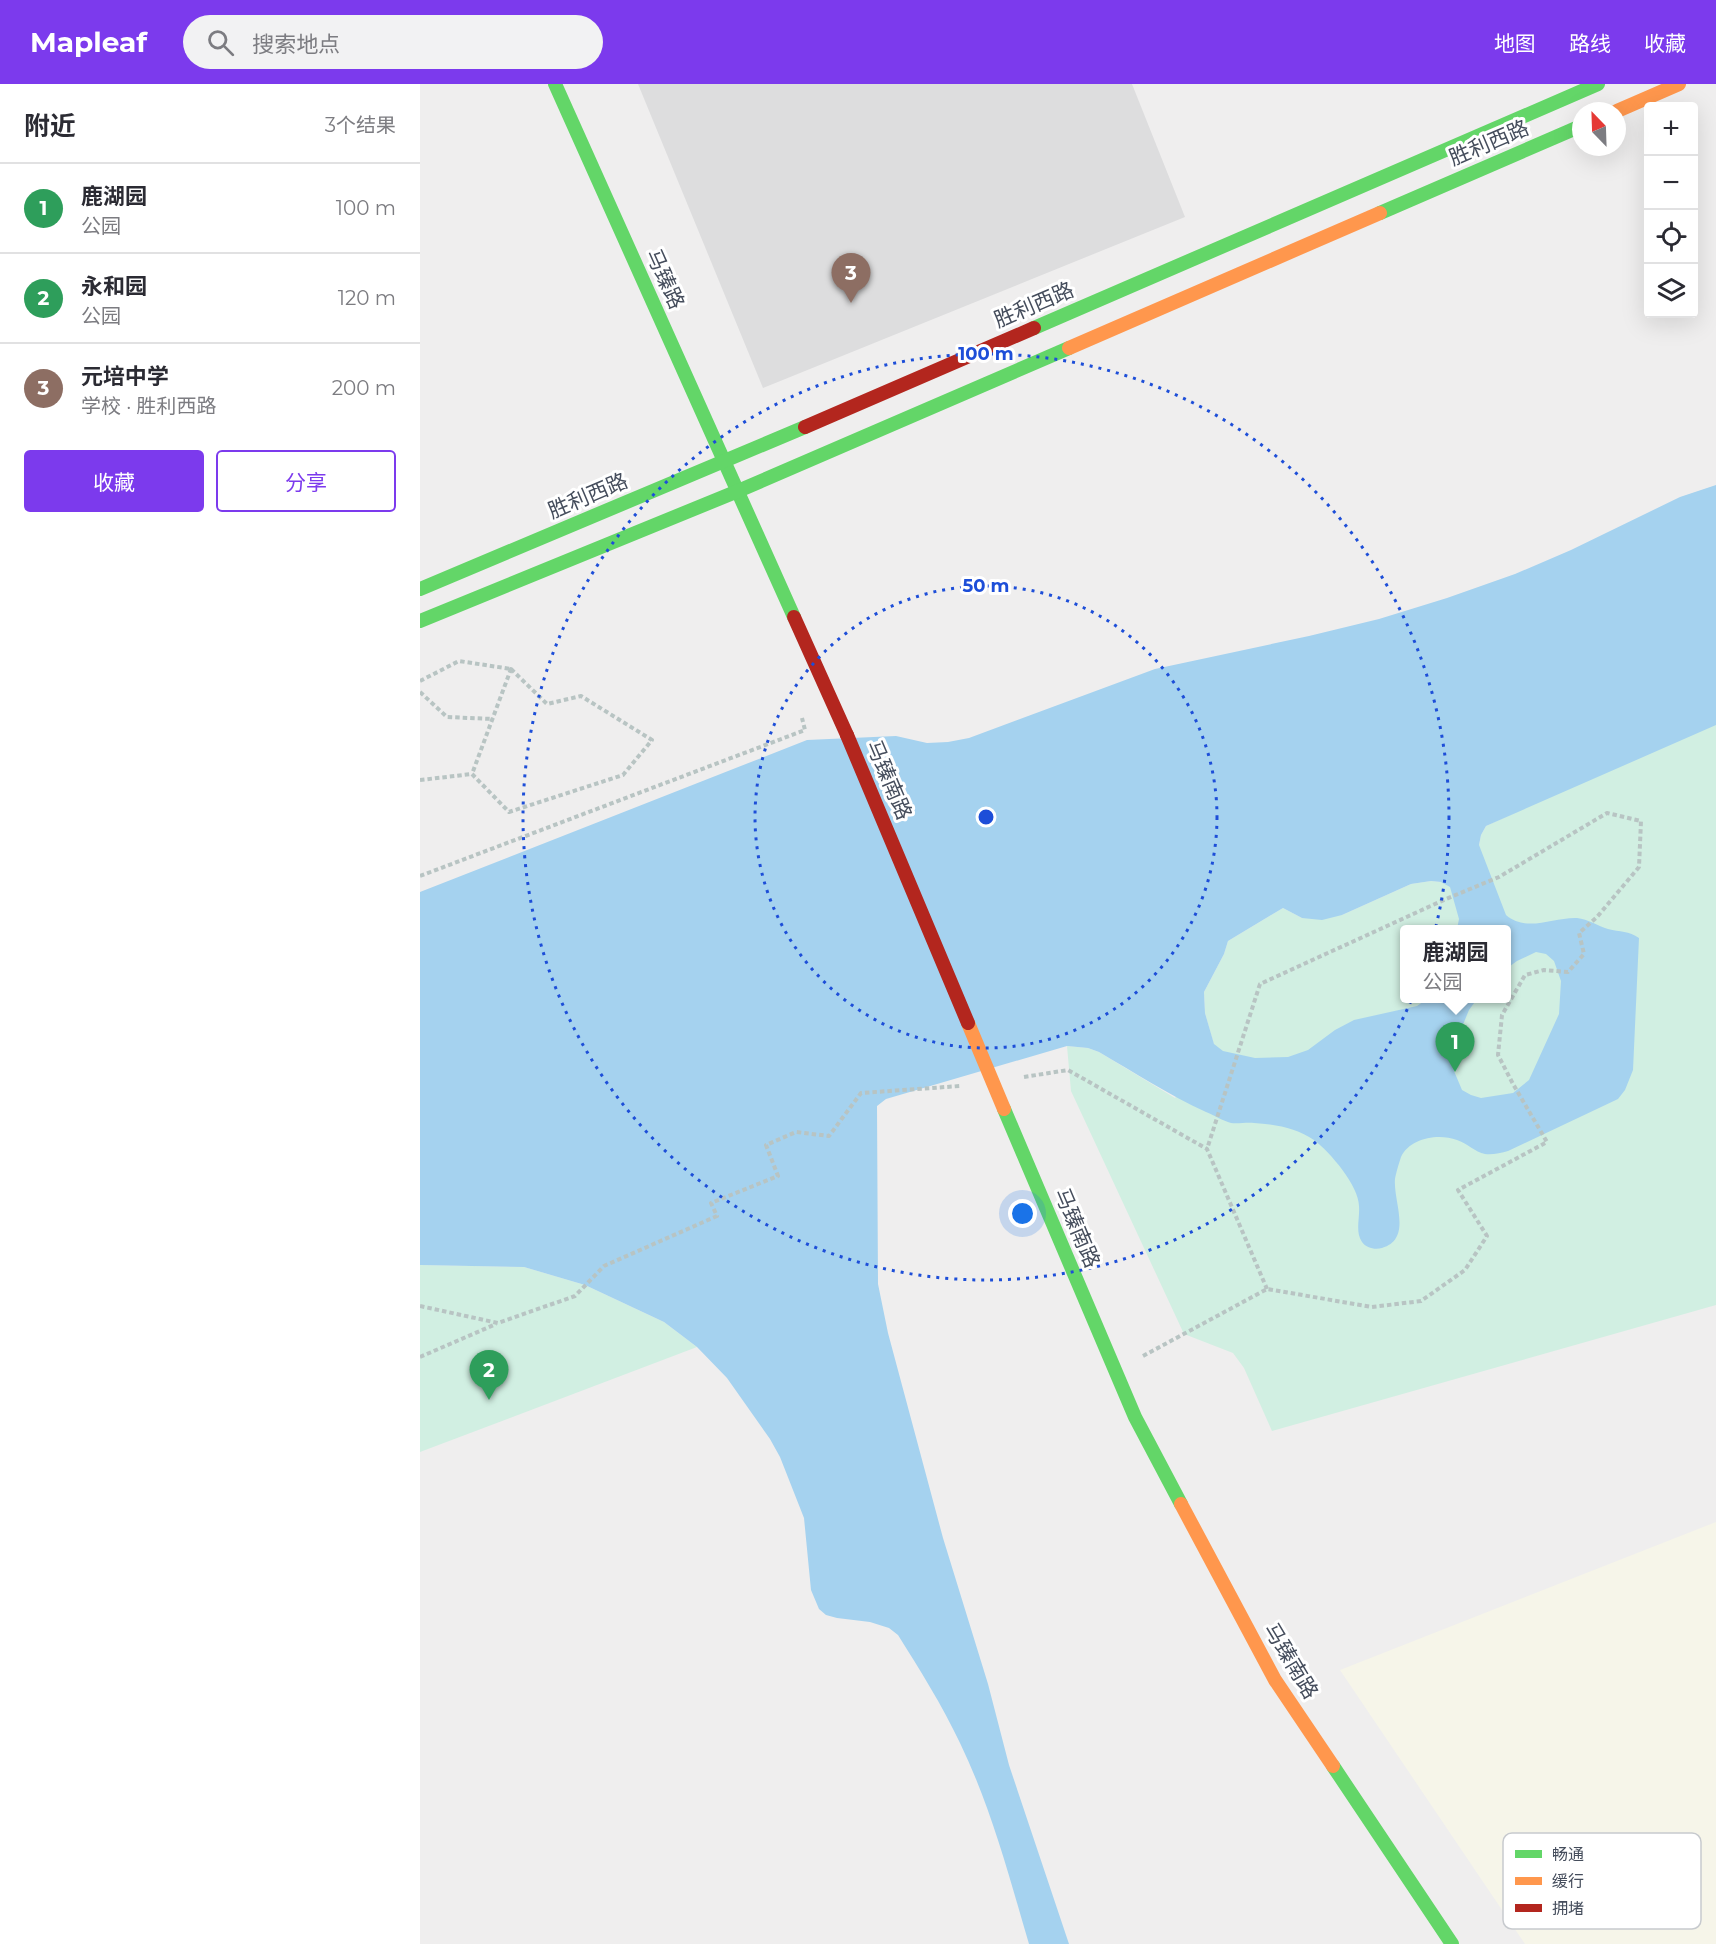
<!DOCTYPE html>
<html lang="zh">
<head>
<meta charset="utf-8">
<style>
	body { margin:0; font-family:Montserrat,"Noto Sans SC",sans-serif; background:#f2f2f3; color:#2b2b33 }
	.controls { position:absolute; right:18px; top:18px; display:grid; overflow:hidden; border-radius:6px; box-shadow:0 6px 24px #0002 }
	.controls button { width:54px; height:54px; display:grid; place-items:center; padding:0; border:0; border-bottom:2px solid #e1e1e2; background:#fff; color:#2b2b33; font:30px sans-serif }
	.compass { position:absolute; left:1152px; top:18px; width:54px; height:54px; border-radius:50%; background:#fff; box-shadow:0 6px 24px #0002; rotate:337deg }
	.you { position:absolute; left:603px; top:1130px; width:21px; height:21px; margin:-15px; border:4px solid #fff; border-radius:50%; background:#1a73e8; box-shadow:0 0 0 9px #1a73e833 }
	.badge { display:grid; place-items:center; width:39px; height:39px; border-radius:50%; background:#7c3aed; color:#fff; font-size:20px; font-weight:700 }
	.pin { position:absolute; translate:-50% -50px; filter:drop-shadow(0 2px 3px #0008) }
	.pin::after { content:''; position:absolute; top:32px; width:21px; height:18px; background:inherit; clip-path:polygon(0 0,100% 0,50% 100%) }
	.popup { position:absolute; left:980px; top:841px; width:111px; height:78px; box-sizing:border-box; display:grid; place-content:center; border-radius:6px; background:#fff; filter:drop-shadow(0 2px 4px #0005); font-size:20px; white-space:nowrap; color:#7c7c81 }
	.popup b { font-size:22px; color:#2b2b33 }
	.popup::after { content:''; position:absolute; left:50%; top:100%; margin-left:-12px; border:12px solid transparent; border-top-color:#fff }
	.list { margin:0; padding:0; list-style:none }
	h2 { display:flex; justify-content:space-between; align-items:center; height:78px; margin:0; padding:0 24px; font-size:26px }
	h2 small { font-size:20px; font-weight:400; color:#7c7c81 }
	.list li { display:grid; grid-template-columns:39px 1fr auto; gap:18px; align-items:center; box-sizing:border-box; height:90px; padding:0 24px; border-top:2px solid #e1e1e2 }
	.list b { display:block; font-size:22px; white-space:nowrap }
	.list p { margin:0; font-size:20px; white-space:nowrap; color:#7c7c81 }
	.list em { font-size:20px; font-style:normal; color:#7c7c81 }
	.actions { display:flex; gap:12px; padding:18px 24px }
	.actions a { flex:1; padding:14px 0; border:2px solid #7c3aed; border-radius:6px; text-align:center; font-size:21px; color:#7c3aed }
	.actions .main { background:#7c3aed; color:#fff }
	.icon { flex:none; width:33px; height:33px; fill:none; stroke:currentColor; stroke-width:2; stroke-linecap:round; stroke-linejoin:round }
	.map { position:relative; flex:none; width:1296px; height:1860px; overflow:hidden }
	header { display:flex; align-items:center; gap:36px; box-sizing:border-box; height:84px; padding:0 30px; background:#7c3aed; color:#fff }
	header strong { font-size:28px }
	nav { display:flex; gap:33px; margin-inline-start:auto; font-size:21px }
	.search { width:420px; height:54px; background:#f2f2f3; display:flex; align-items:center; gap:15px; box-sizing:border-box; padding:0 21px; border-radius:33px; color:#7c7c81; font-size:22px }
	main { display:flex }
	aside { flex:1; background:#fff }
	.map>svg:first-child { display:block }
</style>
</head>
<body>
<header>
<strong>Mapleaf</strong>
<div class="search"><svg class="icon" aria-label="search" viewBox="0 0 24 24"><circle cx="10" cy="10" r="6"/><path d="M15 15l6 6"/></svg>搜索地点</div>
<nav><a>地图</a><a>路线</a><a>收藏</a></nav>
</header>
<main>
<aside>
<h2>附近<small>3个结果</small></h2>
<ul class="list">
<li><span class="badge" style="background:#2e9e5b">1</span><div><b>鹿湖园</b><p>公园</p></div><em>100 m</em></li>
<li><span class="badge" style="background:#2e9e5b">2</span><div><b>永和园</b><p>公园</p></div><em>120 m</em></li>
<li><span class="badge" style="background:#8d6e63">3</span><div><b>元培中学</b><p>学校 · 胜利西路</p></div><em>200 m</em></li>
</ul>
<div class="actions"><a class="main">收藏</a><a>分享</a></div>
</aside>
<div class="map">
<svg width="1296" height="1860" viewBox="0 0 1296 1860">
	<rect width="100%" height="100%" fill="#efeeee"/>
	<path fill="#f6f5e9" d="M 1296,1438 L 1296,1860 L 1105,1860 L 920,1586 Z"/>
	<path fill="#ddddde" d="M 218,0 L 712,0 L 765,133 L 343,304 Z"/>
	<g fill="#d1efe2" fill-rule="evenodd">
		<path d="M 1296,635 L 1296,1221 L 852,1347 L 824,1284 L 813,1269 L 764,1250 L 651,1007 L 647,962 L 668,964 L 679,968 L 755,1014 L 794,961 L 785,929 L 784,908 L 804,870 L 808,857 L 863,824 L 882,834 L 922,831 L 991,800 L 1011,797 L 1021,798 L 1059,761 L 1061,751 L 1066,742 ZM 984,846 L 1086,846 L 1086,914 L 984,914 Z"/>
		<path d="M 0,1181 L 104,1183 L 165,1201 L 244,1238 L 277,1263 L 0,1368 Z"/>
	</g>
	<path fill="#a5d2ef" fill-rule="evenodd" d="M 1296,401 L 1296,641 L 1066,742 L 1061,751 L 1059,761 L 1086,831 C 1107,849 1133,833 1157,834 C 1168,835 1178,842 1188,845 C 1200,848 1209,847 1219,854 L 1213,986 L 1205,1006 L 1198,1015 L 1088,1067 C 1081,1069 1072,1071 1065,1070 C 1055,1068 1047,1059 1037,1056 C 1018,1049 990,1054 981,1073 C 979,1079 976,1089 975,1095 C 973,1117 993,1155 962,1164 C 955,1166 946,1164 942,1158 C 935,1148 940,1134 939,1122 C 939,1102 910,1068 894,1056 C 877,1044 854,1040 834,1039 C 827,1038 818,1040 811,1039 C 803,1037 794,1031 786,1028 C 749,1011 715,989 679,968 L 668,964 L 647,962 L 466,1015 L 457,1022 L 458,1200 L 468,1249 L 523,1454 L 568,1600 L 589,1681 L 649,1860 L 609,1860 C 589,1792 571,1723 540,1659 C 522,1621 500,1586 478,1551 L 469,1544 L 450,1538 L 417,1534 L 406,1531 L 399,1525 L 391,1506 L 384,1434 L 360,1373 L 350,1355 L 307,1294 L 277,1263 L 244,1238 L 165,1201 L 104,1183 L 0,1181 L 0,808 L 387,656 L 476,652 L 507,659 L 528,658 L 549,654 L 735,585 L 889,552 L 959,535 L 1027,514 L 1095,490 L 1151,466 L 1260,413 ZM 1011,797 L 1021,798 L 1030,803 L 1039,835 L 1037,845 L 1086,846 L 1086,885 L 1097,877 L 1116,868 L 1126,870 L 1134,877 L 1141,897 L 1139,930 L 1109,996 L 1093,1009 L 1061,1014 L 1051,1011 L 1042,1006 L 1034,987 L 1033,965 L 1049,926 L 1057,915 L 1007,915 L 997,922 L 934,936 L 915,946 L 888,966 L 868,973 L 835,974 L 803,967 L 794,960 L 785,929 L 784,908 L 804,870 L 808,857 L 863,824 L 882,834 L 902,836 L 922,831 L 991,800 Z"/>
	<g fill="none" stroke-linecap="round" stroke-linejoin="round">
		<g stroke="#b8c4c3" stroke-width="4" stroke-dasharray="4.5 3" stroke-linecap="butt">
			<path d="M 91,585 L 127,620 L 161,612 L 232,656 L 203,691 L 89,728 L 52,690 Z"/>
			<path d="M 0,597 L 39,577 L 91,585"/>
			<path d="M 0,608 L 27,633 L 73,635"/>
			<path d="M 0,696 L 52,690"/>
			<path d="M 0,792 L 385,646 L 382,634"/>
			<path d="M 604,993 L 648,986 L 787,1065 L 847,1205"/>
			<path d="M 0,1222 L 78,1239 L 155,1212 L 184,1182 L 297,1132 L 291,1119 L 358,1092 L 346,1061 L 376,1048 L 409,1052 L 441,1009 L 540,1002"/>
			<path d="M 723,1272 L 847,1205 L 952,1223 L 1001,1217 L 1045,1186 L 1067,1152 L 1038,1106 L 1127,1058 L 1093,1000 L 1078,971 L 1082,931 L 1105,891 L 1124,886 L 1148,888 L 1164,870 L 1159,849 L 1177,833 L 1219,783 L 1221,737 L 1187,729 L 1079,793 L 1026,815 L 840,900 L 787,1065"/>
			<path d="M 0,1273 L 76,1240"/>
		</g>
		<g stroke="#63d668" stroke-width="14">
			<path d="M 135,0 L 374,533"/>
			<path d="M 960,129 L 1161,42"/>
			<path d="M 614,244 L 1178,0"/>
			<path d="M 0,505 L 385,343"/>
			<path d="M 0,537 L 318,407 L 649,264"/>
			<path d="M 584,1025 L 715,1333 L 761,1420"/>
			<path d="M 913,1682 L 1032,1860"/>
		</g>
		<g stroke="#ff974d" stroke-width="14">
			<path d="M 1197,27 L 1259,0"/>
			<path d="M 649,264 L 960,129"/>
			<path d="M 761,1420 L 855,1596 L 913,1682"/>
		</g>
		<g stroke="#b3261e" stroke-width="14">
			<path d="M 385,343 L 614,244"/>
			<path d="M 374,533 L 427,651"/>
		</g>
		<path stroke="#ff974d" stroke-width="14" d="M 548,939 L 584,1025"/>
		<path stroke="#b3261e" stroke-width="14" d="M 427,651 L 548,939"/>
	</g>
	<g fill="none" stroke="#1d4ed8" stroke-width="3" stroke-dasharray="3 6">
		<circle cx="566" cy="733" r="231"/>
		<circle cx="566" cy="733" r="463"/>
	</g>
	<g text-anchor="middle" stroke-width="6" stroke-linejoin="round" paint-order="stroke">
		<g font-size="21" fill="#454d5c" stroke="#fff">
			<text transform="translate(1069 59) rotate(-23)" y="7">胜利西路</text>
			<text transform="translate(245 195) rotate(66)" y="7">马臻路</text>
			<text transform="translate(614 221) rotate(-23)" y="7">胜利西路</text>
			<text transform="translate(168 412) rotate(-23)" y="7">胜利西路</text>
			<text transform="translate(469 696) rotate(67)" y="7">马臻南路</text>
			<text transform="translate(657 1144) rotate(67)" y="7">马臻南路</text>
			<text transform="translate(871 1577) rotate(59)" y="7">马臻南路</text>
		</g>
	</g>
	<rect x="1083" y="1749" width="198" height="96" rx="9" fill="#fff" stroke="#c7cace" stroke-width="1.5"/>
	<rect x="1095" y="1766" width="27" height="8" fill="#63d668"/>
	<rect x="1095" y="1793" width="27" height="8" fill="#ff974d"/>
	<rect x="1095" y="1820" width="27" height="8" fill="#b3261e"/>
	<g font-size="16" fill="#454d5c">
		<text x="1132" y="1776">畅通</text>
		<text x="1132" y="1803">缓行</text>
		<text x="1132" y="1830">拥堵</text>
	</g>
	<circle cx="566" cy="733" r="9" fill="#1d4ed8" stroke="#fff" stroke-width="3"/>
	<g font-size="18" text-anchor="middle" font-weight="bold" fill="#1d4ed8" stroke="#fff" stroke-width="6" stroke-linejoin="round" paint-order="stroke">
		<text x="566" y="276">100 m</text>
		<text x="566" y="508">50 m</text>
	</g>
</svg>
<div class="controls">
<button>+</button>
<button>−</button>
<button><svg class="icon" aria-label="locate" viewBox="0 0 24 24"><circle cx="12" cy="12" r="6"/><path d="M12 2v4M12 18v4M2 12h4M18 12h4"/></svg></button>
<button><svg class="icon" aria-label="layers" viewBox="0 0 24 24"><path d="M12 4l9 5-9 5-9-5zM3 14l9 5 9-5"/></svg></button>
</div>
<svg class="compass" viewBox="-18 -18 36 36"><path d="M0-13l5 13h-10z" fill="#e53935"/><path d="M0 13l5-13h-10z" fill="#7c7c81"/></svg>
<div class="you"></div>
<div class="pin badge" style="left:1035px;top:988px;background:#2e9e5b">1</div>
<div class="popup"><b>鹿湖园</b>公园</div>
<div class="pin badge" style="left:69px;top:1316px;background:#2e9e5b">2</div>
<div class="pin badge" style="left:431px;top:219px;background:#8d6e63">3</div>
</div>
</main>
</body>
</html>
